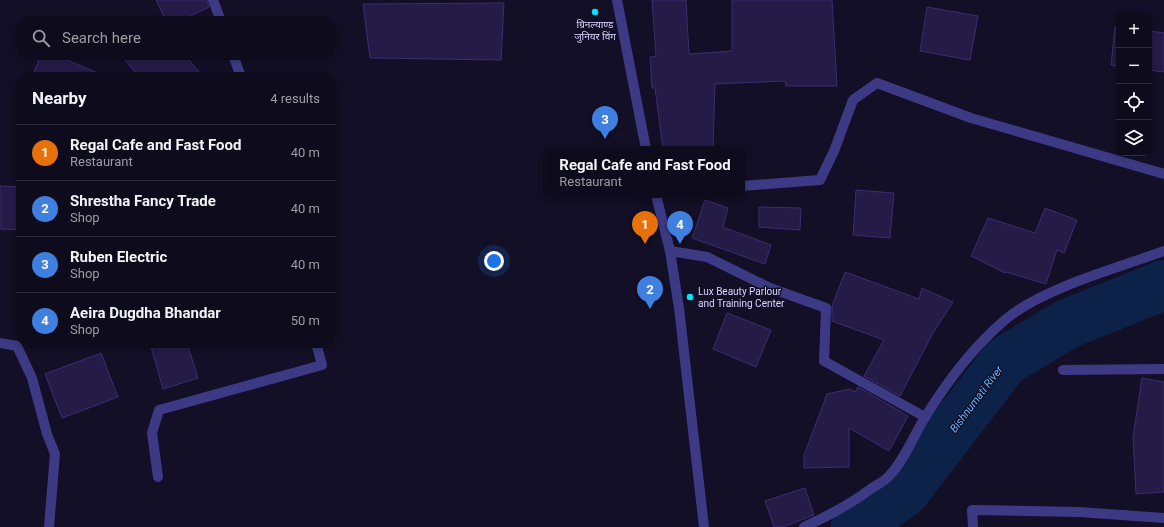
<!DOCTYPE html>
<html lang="en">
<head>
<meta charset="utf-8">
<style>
	body { margin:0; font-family:Roboto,"Noto Sans Devanagari",sans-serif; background:#171425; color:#f1f3f6 }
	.controls { position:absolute; right:12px; top:12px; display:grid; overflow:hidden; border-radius:8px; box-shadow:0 2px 6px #0003 }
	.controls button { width:36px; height:36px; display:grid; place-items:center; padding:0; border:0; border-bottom:1px solid #2e2b3b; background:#0e0b1c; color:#f1f3f6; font:20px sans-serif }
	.you { position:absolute; left:494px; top:261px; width:14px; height:14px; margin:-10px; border:3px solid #fff; border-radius:50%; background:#1a73e8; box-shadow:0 0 0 6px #1a73e833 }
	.badge { display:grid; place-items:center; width:26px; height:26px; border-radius:50%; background:#00e5ff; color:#fff; font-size:13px; font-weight:700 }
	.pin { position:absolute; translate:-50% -33px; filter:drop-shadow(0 1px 2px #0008) }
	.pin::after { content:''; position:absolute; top:21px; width:14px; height:12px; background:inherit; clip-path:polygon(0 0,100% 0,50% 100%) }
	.popup { position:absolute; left:545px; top:146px; width:200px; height:52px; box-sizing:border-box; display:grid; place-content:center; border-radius:8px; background:#0e0b1c; filter:drop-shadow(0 1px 3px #0005); font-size:13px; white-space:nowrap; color:#9b9ba3 }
	.popup b { font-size:15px; color:#f1f3f6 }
	.popup::after { content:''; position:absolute; left:50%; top:100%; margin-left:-8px; border:8px solid transparent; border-top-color:#0e0b1c }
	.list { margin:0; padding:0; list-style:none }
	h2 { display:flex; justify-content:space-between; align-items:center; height:52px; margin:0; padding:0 16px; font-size:17px }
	h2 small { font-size:13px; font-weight:400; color:#9b9ba3 }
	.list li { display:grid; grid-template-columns:26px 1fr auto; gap:12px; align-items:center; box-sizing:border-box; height:56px; padding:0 16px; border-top:1px solid #2e2b3b }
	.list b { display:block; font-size:15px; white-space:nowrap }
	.list p { margin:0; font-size:13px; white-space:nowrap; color:#9b9ba3 }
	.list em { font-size:13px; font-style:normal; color:#9b9ba3 }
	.icon { flex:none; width:22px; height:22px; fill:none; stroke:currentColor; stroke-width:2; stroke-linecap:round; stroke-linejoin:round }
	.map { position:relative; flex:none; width:1164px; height:527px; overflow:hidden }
	.search { position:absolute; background:#0e0b1c; box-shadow:0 2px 6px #0003; left:16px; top:16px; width:320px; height:44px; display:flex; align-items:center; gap:10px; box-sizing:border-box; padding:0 14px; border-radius:16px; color:#9b9ba3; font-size:15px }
	.panel { position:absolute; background:#0e0b1c; box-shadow:0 2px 6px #0003; left:16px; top:72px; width:320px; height:276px; border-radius:16px }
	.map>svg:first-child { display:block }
</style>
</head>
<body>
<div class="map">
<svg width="1164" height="527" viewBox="0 0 1164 527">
	<rect width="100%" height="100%" fill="#130f26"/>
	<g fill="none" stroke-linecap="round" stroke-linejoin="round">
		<path stroke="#0c2248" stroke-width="50" d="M 856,527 L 905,491 L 1005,361 L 1067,324 L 1164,285"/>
	</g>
	<g fill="#241b47" stroke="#3b2d73">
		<path d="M 156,0 L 207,0 L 209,7 L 180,21 L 166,21 Z"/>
		<path d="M 652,0 L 686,0 L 689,54 L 732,51 L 732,0 L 832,0 L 837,86 L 786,86 L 785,81 L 715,84 L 713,149 L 663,149 L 655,88 L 652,88 L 650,57 L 656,56 Z"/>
		<path d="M 504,3 L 501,60 L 370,58 L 363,4 Z"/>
		<path d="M 927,7 L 978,16 L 970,60 L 920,51 Z"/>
		<path d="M 1115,27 L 1119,28 L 1119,67 L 1111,65 Z"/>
		<path d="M 1149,31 L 1164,33 L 1164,72 L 1149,70 Z"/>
		<path d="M 41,55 L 55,55 L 107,77 L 32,77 Z"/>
		<path d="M 121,55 L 185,55 L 203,77 L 139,77 Z"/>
		<path d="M 0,186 L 21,187 L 21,230 L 0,229 Z"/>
		<path d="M 856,190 L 894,193 L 890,238 L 853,235 Z"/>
		<path d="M 705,200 L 728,208 L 723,227 L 771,245 L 765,264 L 692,238 Z"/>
		<path d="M 759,207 L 801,208 L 800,230 L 759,227 Z"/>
		<path d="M 1045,208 L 1077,220 L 1064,253 L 1057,250 L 1046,284 L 1006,272 L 1005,273 L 971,256 L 988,218 L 1035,233 Z"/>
		<path d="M 845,272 L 919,299 L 922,288 L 953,302 L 933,333 L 900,396 L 864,376 L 884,340 L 832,321 L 832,306 Z"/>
		<path d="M 727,313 L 771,330 L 756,367 L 713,349 Z"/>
		<path d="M 150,343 L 187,343 L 198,378 L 163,389 Z"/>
		<path d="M 101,353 L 118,397 L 62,418 L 45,374 Z"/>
		<path d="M 1142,378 L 1164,382 L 1164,492 L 1136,494 L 1133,437 Z"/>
		<path d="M 858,387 L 908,416 L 889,451 L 849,428 L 849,467 L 804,468 L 804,455 L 827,394 L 850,389 L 855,392 Z"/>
		<path d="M 805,488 L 814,515 L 783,527 L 774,527 L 765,501 Z"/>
	</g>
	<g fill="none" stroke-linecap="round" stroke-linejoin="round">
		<g stroke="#3d3a85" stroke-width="10">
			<path d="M 213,0 L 221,21"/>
			<path d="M 617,0 L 646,149"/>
			<path d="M 233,55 L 241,77"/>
			<path d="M 742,186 L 820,180 L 834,151 L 853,100 L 877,83 L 971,118 L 1164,174"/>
			<path d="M 656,195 L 670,251 L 679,308 L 704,527"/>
			<path d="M 670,251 L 707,257 L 770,288 L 826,308 L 824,361 L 925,417"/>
			<path d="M 0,343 L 17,346 L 32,378 L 47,434 L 55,454 L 49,527"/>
			<path d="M 1063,370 L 1164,369"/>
			<path d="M 158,477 L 152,433 L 159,410 L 322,365 L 316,343"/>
			<path d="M 804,527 C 828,516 851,504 872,488 C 878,484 885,481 889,476 C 904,461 913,437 924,419 C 946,383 974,346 1006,319 C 1043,288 1118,268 1164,251"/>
			<path d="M 973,527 L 972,510 L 1079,512 L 1164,518"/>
		</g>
	</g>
	<g fill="#00e5ff" stroke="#130f26" stroke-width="1.5">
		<circle cx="595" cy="12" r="4"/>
		<circle cx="690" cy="297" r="4"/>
	</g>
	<g text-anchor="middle" stroke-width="3" stroke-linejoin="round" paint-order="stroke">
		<g font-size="10" fill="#d9d4ff" stroke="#130f26">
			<text x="595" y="28">ग्रिनल्याण्ड<tspan x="595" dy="12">जुनियर विंग</tspan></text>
			<text x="698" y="295" text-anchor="start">Lux Beauty Parlour<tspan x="698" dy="12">and Training Center</tspan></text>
		</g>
		<g font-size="11" font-style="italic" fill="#62b6ff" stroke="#130f26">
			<text transform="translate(976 399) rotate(-53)" y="4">Bishnumati River</text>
		</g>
	</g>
</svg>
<div class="controls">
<button>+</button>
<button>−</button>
<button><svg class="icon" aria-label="locate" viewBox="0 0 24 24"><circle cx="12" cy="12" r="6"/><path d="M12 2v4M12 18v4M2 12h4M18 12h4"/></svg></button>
<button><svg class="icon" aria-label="layers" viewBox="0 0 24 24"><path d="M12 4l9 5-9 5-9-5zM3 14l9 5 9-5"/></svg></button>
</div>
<div class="you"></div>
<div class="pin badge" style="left:645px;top:244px;background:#e8710a">1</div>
<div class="popup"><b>Regal Cafe and Fast Food</b>Restaurant</div>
<div class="pin badge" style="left:650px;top:309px;background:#3f7fe0">2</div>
<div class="pin badge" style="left:605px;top:139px;background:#3f7fe0">3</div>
<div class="pin badge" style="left:680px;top:244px;background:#3f7fe0">4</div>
<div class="search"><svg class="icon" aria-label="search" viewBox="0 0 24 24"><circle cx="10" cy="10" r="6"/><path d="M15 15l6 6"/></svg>Search here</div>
<section class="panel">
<h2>Nearby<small>4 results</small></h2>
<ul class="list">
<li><span class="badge" style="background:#e8710a">1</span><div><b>Regal Cafe and Fast Food</b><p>Restaurant</p></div><em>40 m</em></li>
<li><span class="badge" style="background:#3f7fe0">2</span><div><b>Shrestha Fancy Trade</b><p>Shop</p></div><em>40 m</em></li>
<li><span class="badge" style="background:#3f7fe0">3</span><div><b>Ruben Electric</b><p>Shop</p></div><em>40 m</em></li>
<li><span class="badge" style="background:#3f7fe0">4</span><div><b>Aeira Dugdha Bhandar</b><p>Shop</p></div><em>50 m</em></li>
</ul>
</section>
</div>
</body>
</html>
